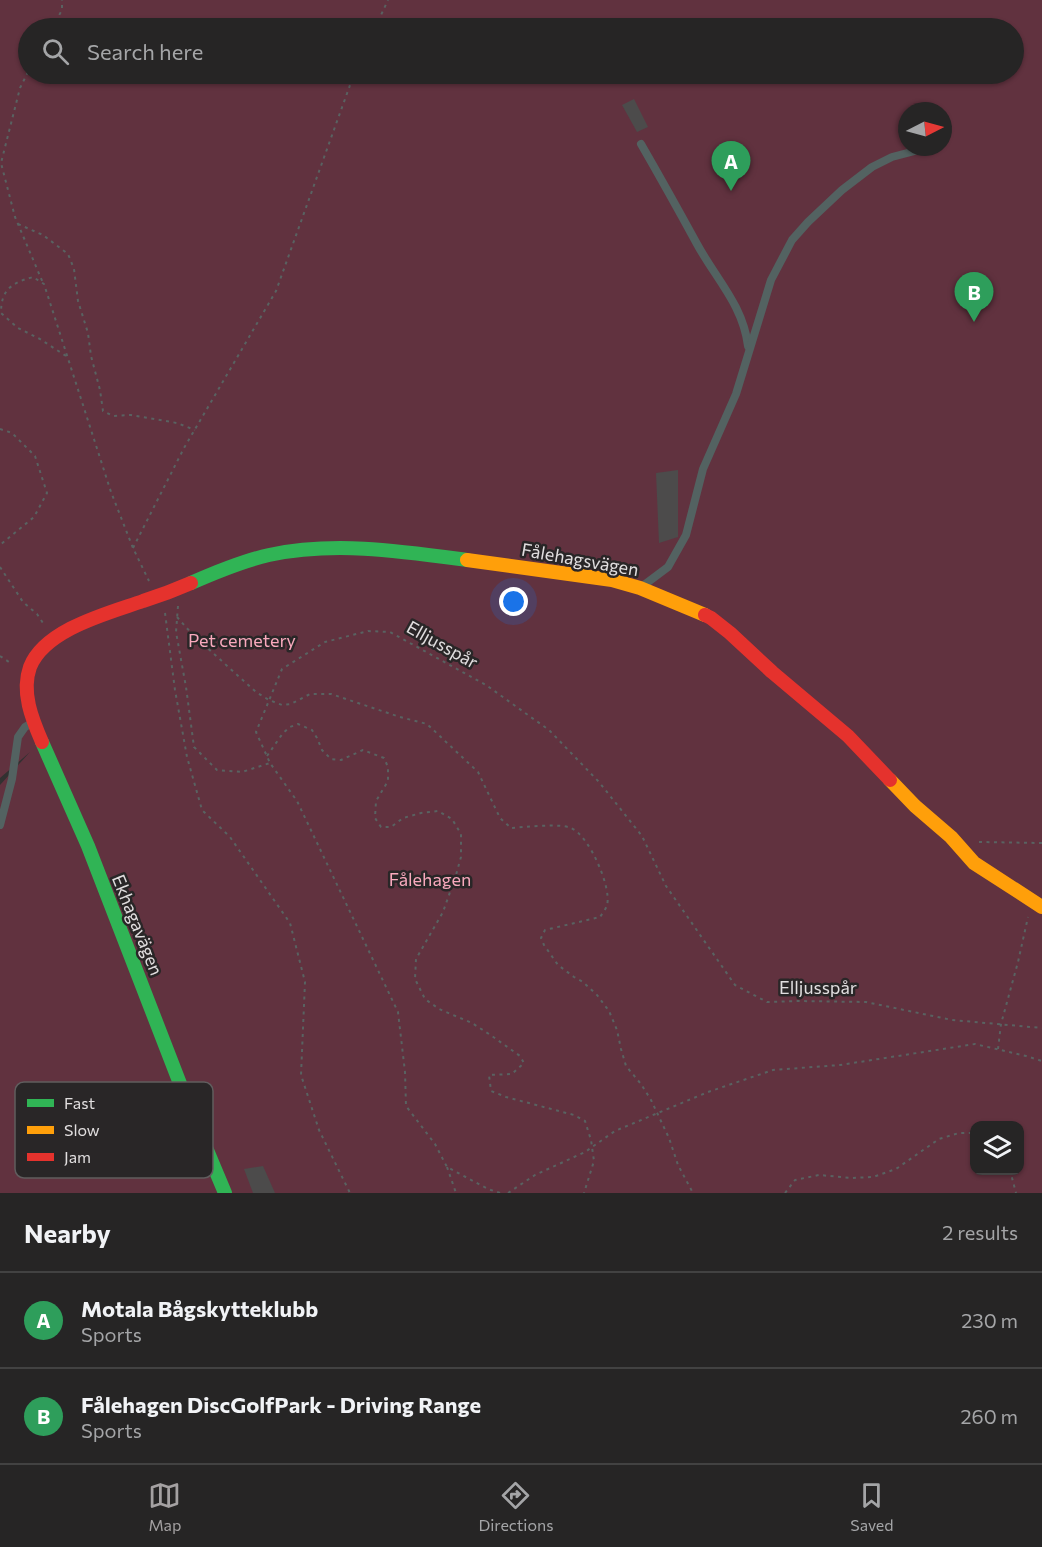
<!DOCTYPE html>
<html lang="en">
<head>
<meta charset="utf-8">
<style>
	body { margin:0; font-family:Commissioner,sans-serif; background:#323132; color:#f1f3f6 }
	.controls { position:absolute; right:18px; bottom:18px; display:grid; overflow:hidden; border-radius:12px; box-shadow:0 2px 4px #0004 }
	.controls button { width:54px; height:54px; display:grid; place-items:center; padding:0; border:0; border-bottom:2px solid #424242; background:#262525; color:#f1f3f6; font:30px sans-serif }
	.compass { position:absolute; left:898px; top:102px; width:54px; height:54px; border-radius:50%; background:#262525; box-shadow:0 2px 4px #0004; rotate:84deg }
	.you { position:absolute; left:514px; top:602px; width:21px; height:21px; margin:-15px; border:4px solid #fff; border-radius:50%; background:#1a73e8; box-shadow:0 0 0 9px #1a73e833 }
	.badge { display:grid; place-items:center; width:39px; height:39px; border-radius:50%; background:#a4a1a2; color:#fff; font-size:20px; font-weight:700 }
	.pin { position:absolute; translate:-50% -50px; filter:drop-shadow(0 2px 3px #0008) }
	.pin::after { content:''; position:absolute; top:32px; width:21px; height:18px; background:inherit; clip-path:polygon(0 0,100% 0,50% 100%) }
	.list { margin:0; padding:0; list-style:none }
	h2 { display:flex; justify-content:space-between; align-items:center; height:78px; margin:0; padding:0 24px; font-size:26px }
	h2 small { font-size:20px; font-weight:400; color:#a4a5a7 }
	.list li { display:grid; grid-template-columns:39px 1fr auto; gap:18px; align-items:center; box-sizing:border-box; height:96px; padding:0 24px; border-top:2px solid #424242 }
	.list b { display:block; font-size:22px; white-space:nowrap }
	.list p { margin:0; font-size:20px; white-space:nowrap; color:#a4a5a7 }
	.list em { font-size:20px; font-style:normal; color:#a4a5a7 }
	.icon { flex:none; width:33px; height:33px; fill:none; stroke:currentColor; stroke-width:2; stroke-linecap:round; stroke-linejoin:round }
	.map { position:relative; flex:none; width:1042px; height:1193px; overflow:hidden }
	.search { position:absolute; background:#262525; box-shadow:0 2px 4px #0004; left:18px; right:18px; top:18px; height:66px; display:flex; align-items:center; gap:15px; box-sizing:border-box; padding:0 21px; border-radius:33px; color:#a4a5a7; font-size:22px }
	.sheet { height:270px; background:#262525 }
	nav { display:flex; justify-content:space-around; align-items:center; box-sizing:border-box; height:84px; border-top:2px solid #424242; background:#262525; font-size:16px; color:#a4a5a7 }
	nav a { display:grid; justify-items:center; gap:3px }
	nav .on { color:#a4a1a2 }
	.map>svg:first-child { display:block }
</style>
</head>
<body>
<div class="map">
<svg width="1042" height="1193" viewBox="0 0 1042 1193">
	<rect width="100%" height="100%" fill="#323131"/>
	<path fill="#61323f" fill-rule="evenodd" d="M 0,0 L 1042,0 L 1042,1193 L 0,1193 L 0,785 L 30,752 L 0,778 ZM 28,28 L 1014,28 L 1014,74 L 28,74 ZM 907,111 L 943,111 L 943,147 L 907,147 ZM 974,1126 L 1020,1126 L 1020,1170 L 974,1170 Z"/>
	<g fill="#4c4b4b">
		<path d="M 634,99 L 648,127 L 637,132 L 622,105 Z"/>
		<path d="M 678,470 L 678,537 L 659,543 L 656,473 Z"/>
		<path d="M 263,1166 L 275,1193 L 253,1193 L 244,1169 Z"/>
	</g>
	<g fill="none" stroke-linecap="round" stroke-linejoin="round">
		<g stroke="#596261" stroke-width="2" stroke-dasharray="3 4.5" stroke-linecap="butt">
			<path d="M 52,28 L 62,10 L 62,0"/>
			<path d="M 375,28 L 388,0"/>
			<path d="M 28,72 L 20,88 L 1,163 L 15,217 L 43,283"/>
			<path d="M 18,224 L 43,235 L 68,254 L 74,269 L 78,301 L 88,333 L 91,356 L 100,390 L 103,411 L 113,416 L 131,415 L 177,423 L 195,430"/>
			<path d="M 66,356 L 40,339 L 18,328 L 1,313 C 1,290 11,283 33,277 L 44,284 L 111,492 L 133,548 L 149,581"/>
			<path d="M 0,429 L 12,433 L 35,456 L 47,493 L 34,517 L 0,545"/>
			<path d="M 133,548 L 184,448 L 276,291 L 354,74"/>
			<path d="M 0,567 L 23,602 L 37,614 L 45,626"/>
			<path d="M 178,606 L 176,632 L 186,687 L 194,747 L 217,770 L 242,772 L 270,763"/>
			<path d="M 165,613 L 175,690 L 187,757 L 202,810 L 230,837 L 290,923 L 305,982 L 301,1075 L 319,1130 L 350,1193"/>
			<path d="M 177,617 L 193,635 L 256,692 L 269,700 L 282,705 L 291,704 L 310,694 L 331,694 L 400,717 L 427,724 L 478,772 L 500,818 L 511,828 C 525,827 560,823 571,828 C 589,835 612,888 607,905 C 606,909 602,914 600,917 L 545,930 L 541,938 L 544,945 L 558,965 L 574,977 L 583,982 L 597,995 L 609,1011 L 617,1030 L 621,1049 L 626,1066 L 641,1084 L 651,1100 L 669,1138 L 678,1165 L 693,1193"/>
			<path d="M 0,656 L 12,664"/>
			<path d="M 267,756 L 283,733 L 290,727 L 298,724 L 312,730 L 317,738 L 322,750 L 331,759 L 341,760 L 363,750 L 384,758 L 388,767 L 388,781 L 376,801 L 375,818 L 381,827 L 391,827 L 403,818 L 421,813 L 438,811 L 452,819 L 461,834 L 461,857 L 456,875 L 443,912 L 416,959 L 415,979 L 425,999 L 439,1009 L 472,1023 L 492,1036 L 520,1056 L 524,1063 L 512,1074 L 489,1075 L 491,1091 L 506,1097 L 574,1115 L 585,1121 L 591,1140 L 594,1161 L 584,1193"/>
			<path d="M 979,842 L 1042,843"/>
			<path d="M 998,1049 L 1001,1024 L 1018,962 L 1028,917"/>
			<path d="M 447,1167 L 456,1193"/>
			<path d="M 1010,1170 L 1016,1193"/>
			<path d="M 500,1193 L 488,1189 L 447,1167 L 435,1144 L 406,1106 L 405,1072 L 398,1012 L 297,801 L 270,763 L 256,732 L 282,669 L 325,642 L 368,631 L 390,632 L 486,685 L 549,730 L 599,782 L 642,836 L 666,886 L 735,985 L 767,1002 L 797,1001 L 866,1002 L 952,1020 L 1042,1028"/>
			<path d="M 508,1193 L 535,1175 L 585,1152 L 615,1131 L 708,1092 L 773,1070 L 840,1065 L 975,1044 L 1026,1056 L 1042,1061"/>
			<path d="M 785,1193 L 795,1180 L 819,1175 L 852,1178 L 873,1177 L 896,1169 L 939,1139 L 959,1133 L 974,1133"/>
		</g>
		<g stroke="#536261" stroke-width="8">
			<path d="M 641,144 C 660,177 679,211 697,244 C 716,279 743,305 748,346"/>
			<path d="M 644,585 L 668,567 L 686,535 L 703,469 L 736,394 L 771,280 L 792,240 L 808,222 L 842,190 L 872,167 L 892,157 L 930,147"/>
			<path d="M 0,825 L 12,779 L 18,737 L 25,727 L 32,723"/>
		</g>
		<g stroke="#30b455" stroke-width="14">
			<path d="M 191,583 C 216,572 242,561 269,555 C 334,541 401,551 467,560"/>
			<path d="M 42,742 L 88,846 L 191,1112 L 225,1193"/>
		</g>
		<g stroke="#ff9f0a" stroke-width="14">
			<path d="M 467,560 L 612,580 L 640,588 L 705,615"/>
			<path d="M 890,780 L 915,806 L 951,837 L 974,863 L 1042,907"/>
		</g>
		<g stroke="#e5322d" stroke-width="14">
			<path d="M 705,615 L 711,618 L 730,633 L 772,672 L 848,736 L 890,780"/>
			<path d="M 42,742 C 32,719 21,692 30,667 C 45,629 109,613 143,601 C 159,596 175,590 191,583"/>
		</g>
	</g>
	<g text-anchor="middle" stroke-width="5" stroke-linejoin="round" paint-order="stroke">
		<g font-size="18" fill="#e1dedf" stroke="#292627">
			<text transform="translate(580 560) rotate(10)" y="6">Fålehagsvägen</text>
			<text transform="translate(442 645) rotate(29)" y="6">Elljusspår</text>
			<text transform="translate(137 925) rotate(68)" y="6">Ekhagavägen</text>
			<text x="818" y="994">Elljusspår</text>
		</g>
		<g font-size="18" fill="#f9a9bd" stroke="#292627">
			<text x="242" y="647">Pet cemetery</text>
			<text x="430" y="886">Fålehagen</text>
		</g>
	</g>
	<rect x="15" y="1082" width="198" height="96" rx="9" fill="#292627" stroke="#605d5e" stroke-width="1.5"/>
	<rect x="27" y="1099" width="27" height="8" fill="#30b455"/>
	<rect x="27" y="1126" width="27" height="8" fill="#ff9f0a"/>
	<rect x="27" y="1153" width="27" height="8" fill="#e5322d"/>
	<g font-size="16" fill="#e1dedf">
		<text x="64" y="1109">Fast</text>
		<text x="64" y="1136">Slow</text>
		<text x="64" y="1163">Jam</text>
	</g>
</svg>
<div class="controls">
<button><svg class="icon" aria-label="layers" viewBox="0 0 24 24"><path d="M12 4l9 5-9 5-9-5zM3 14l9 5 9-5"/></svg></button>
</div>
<svg class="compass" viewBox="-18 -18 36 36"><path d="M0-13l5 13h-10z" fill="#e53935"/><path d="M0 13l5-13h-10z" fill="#a4a5a7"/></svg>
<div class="you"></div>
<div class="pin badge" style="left:731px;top:191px;background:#2e9e5b">A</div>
<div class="pin badge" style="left:974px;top:322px;background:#2e9e5b">B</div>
<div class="search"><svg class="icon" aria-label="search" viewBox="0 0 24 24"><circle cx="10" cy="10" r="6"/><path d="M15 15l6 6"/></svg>Search here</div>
</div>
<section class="sheet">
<h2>Nearby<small>2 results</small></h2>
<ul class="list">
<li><span class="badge" style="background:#2e9e5b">A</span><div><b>Motala Bågskytteklubb</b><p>Sports</p></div><em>230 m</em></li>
<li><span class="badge" style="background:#2e9e5b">B</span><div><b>Fålehagen DiscGolfPark - Driving Range</b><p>Sports</p></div><em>260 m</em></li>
</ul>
</section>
<nav>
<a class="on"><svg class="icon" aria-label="map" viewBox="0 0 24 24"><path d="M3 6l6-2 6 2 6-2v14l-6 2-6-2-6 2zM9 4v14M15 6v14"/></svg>Map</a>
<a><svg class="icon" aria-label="directions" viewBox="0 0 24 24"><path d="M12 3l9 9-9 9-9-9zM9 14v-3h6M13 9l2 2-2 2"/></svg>Directions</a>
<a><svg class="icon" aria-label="saved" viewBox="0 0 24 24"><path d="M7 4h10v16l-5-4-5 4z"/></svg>Saved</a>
</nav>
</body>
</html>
